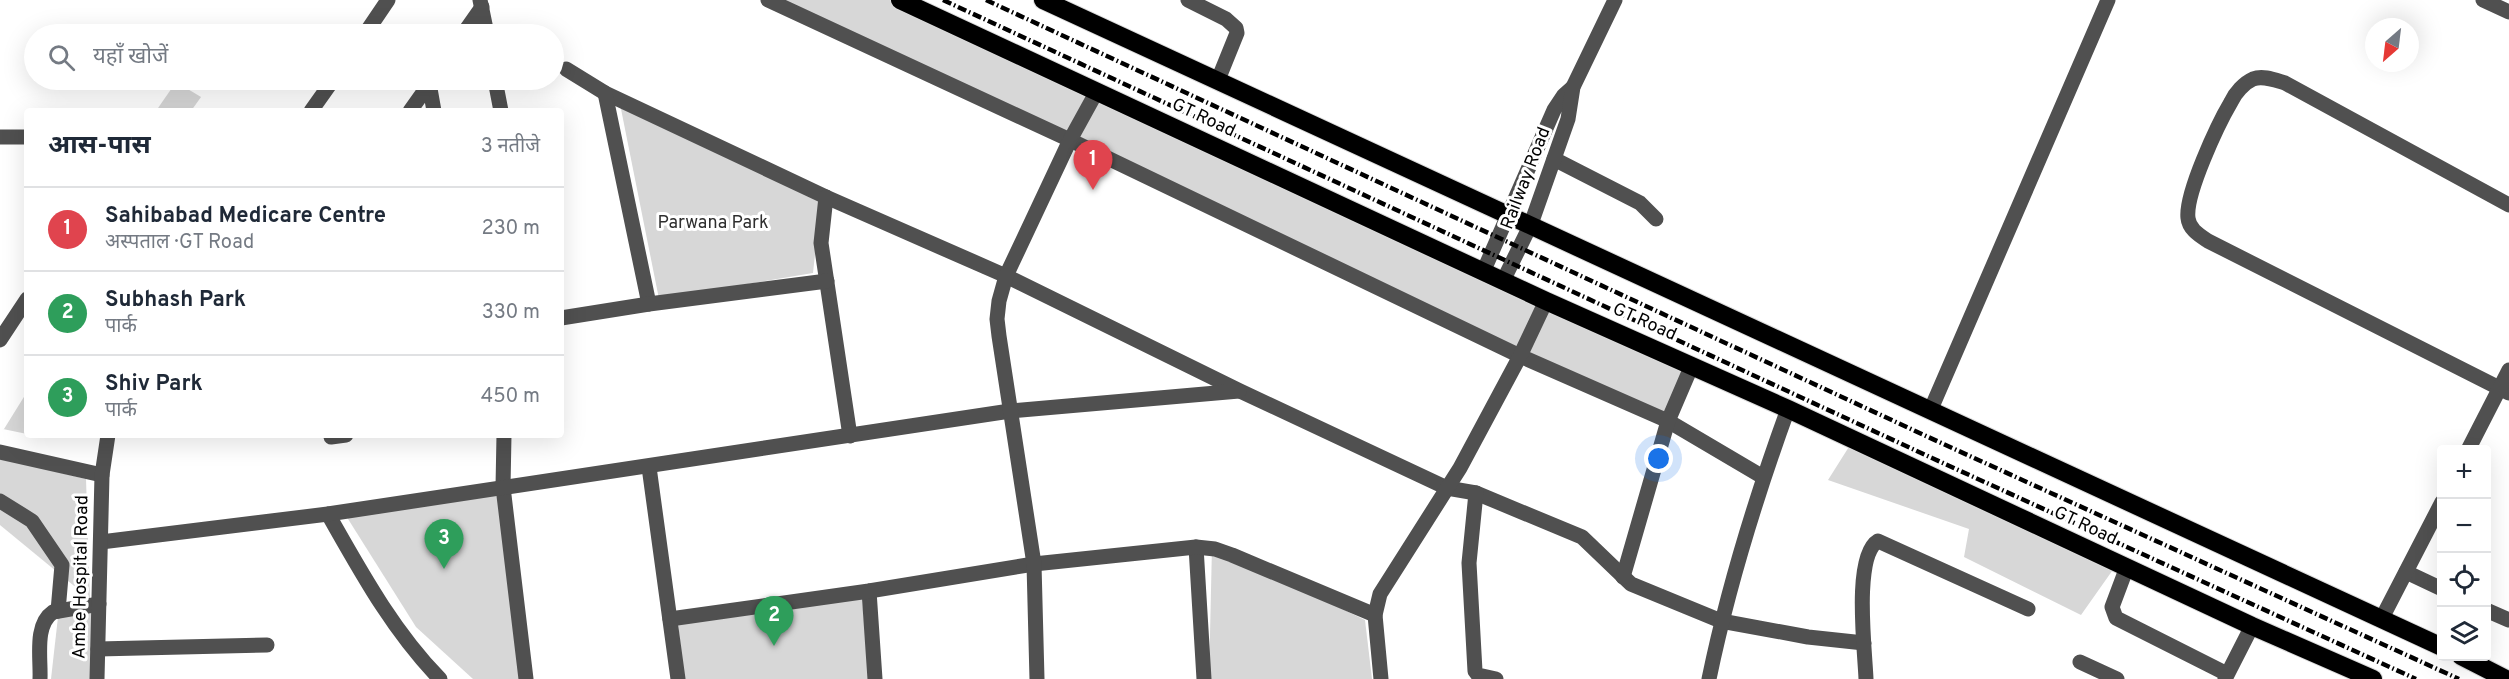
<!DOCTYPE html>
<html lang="hi">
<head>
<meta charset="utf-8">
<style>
	body { margin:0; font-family:Overpass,"Noto Sans Devanagari",sans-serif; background:#f6f6f7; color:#1f2937 }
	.controls { position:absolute; right:18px; bottom:18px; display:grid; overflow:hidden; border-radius:6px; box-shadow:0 6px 24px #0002 }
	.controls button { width:54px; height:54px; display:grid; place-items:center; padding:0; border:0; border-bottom:2px solid #e0e1e3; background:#fff; color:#1f2937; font:30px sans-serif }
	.compass { position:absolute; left:2365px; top:18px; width:54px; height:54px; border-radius:50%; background:#fff; box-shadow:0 6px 24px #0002; rotate:208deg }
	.you { position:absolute; left:1659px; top:459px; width:21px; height:21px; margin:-15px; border:4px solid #fff; border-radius:50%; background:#1a73e8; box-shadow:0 0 0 9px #1a73e833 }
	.badge { display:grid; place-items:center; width:39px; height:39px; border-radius:50%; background:#ea580c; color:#fff; font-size:20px; font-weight:700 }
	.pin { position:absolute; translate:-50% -50px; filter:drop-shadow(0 2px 3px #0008) }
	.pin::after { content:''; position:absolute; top:32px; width:21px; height:18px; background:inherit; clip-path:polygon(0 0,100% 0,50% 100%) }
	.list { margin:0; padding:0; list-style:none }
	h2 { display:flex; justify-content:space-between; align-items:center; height:78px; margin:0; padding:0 24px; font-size:26px }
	h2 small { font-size:20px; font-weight:400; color:#747a83 }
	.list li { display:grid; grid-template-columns:39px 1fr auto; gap:18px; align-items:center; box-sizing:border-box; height:84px; padding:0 24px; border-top:2px solid #e0e1e3 }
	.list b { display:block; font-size:22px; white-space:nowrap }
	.list p { margin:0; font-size:20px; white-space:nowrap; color:#747a83 }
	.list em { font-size:20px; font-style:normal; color:#747a83 }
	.icon { flex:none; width:33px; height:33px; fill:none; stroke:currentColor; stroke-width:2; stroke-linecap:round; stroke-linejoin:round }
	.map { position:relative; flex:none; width:2509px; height:679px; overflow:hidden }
	.search { position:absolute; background:#fff; box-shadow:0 6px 24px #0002; left:24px; top:24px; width:540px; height:66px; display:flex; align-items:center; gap:15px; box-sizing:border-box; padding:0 21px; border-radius:33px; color:#747a83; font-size:22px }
	.panel { position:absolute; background:#fff; box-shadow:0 6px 24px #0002; left:24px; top:108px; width:540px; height:330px; border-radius:6px }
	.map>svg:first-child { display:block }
</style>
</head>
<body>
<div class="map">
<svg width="2509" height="679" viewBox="0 0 2509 679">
	<rect width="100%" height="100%" fill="#fff"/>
	<g fill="#d7d7d7">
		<path d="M 765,0 L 901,0 L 1688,363 L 1668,420 Z"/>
		<path d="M 176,82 L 201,97 L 191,111 L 156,111 Z"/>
		<path d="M 620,104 L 821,199 L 813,273 L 659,299 Z"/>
		<path d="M 27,392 L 27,434 L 3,429 L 4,429 Z"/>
		<path d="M 1852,442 L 2117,564 L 2081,615 L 1964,557 L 1969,529 L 1828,480 Z"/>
		<path d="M 0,458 L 86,479 L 90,599 L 0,525 Z"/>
		<path d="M 499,495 L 522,679 L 473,679 L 416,627 L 343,511 Z"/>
		<path d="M 1212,546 L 1365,620 L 1372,679 L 1209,679 Z"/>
		<path d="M 861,586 L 869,679 L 684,679 L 677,613 Z"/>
		<path d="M 59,608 L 93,610 L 91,679 L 51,679 Z"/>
	</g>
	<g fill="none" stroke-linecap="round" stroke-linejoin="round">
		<defs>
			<g id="highway">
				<path d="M 900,0 L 1546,301 L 1788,409 L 2252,626 L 2373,679"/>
				<path d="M 1043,0 L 2442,647"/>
				<path d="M 2461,656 L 2506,679"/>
			</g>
		</defs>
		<use href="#highway" stroke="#dbdbdb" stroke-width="20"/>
		<g stroke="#505050" stroke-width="15">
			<path d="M 480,0 L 487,34"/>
			<path d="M 768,0 L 1070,140 L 1520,356 L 1668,421 L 1763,477"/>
			<path d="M 1188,0 L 1226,19 L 1236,28 L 1237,33 L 1218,80"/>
			<path d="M 2483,0 L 2509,12"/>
			<path d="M 365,34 L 388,0"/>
			<path d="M 463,34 L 482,7"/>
			<path d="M 566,69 L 605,93 L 826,197 L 1006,276 L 1240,391 L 1447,488 L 1476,493 L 1582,537 L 1631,584 L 1721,621 L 1808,637 L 1864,643"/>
			<path d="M 495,80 L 501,111"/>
			<path d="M 429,83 L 434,111"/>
			<path d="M 605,93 L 649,304"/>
			<path d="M 311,111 L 333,80"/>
			<path d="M 410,111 L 432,80"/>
			<path d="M 0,137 L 27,137"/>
			<path d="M 1554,159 L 1640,203 L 1656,219"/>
			<path d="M 826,197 L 821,243 L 850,436"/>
			<path d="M 2509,205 L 2285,83 C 2275,80 2263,75 2253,79 C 2244,83 2235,93 2231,102 C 2218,124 2185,194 2188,218 C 2189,229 2199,235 2208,241 L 2509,393"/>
			<path d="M 1484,270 L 1554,110 L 1564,95 L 1573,87"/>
			<path d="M 1504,279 L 1531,224 L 1568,119 L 1573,87 L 1615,0"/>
			<path d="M 561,318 L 649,304 L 827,281"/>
			<path d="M 0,340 L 27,299"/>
			<path d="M 1931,409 L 2108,0"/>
			<path d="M 504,435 L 503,487 L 526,679"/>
			<path d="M 331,437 L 346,435"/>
			<path d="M 2468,450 L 2509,370"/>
			<path d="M 0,452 L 102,475"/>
			<path d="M 649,467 L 678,679"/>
			<path d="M 1476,493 L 1469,563 L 1475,671 L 1478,675 L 1496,679"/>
			<path d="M 0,501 L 32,521 L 62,565 L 58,611"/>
			<path d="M 328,514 C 361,572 393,631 440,679"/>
			<path d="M 101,542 L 328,514 L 1010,411 L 1239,391"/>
			<path d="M 1196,547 L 1204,679"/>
			<path d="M 2127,567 L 2112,607 L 2116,618 L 2227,674"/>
			<path d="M 2406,572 L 2442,589"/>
			<path d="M 1623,577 L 1668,421 L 1692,365"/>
			<path d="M 869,591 L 875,679"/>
			<path d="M 2486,610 L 2509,620"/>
			<path d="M 2382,618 L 2442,502"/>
			<path d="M 670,619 L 869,591 L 1034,564 L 1196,547 L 1215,549 L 1232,555 L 1375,615"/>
			<path d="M 98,649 L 267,645"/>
			<path d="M 2080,662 L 2117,679"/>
			<path d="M 40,679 C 41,658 34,625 53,612 L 99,604"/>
			<path d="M 97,679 L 102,475 L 108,435"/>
			<path d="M 1037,679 L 1034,564 L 999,336 L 997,319 L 999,301 L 1006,276 L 1070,140 L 1097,91"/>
			<path d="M 1381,679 L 1375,615 L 1380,594 L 1460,468 L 1520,356 L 1546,301"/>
			<path d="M 1709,679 C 1728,587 1756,497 1788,409"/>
			<path d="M 1866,679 C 1865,651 1853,556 1878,541 L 2028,609"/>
			<path d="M 2225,679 L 2252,626"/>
		</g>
		<use href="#highway" stroke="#000" stroke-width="18"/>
		<g stroke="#000" stroke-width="4.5" stroke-dasharray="9 3 1.5 3" stroke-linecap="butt">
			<path d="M 943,0 L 1932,458 L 2416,679"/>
			<path d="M 986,0 L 1939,442 L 2459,679"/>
		</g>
	</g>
	<g text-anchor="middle" stroke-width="6" stroke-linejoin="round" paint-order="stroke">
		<g font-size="18" fill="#000" stroke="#fff">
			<text transform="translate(1204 117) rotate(25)" y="6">GT Road</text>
			<text transform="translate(1525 178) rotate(-69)" y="6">Railway Road</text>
			<text transform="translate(1645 321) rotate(24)" y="6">GT Road</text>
			<text transform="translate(2086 525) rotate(25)" y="6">GT Road</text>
			<text transform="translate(80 577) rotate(-89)" y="6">Ambe Hospital Road</text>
		</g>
		<g font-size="18" fill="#2e2e2e" stroke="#fff">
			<text x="713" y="228">Parwana Park</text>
		</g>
	</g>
</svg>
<div class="controls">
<button>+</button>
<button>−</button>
<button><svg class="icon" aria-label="locate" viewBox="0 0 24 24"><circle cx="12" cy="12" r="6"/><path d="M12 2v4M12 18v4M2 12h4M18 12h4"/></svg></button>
<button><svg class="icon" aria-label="layers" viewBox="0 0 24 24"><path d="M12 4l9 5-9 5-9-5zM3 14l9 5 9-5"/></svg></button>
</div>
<svg class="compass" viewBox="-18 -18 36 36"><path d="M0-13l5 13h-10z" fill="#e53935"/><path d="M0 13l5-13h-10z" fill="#747a83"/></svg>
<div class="you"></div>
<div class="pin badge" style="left:1093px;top:190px;background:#e0444e">1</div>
<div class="pin badge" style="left:774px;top:646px;background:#2e9e5b">2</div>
<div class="pin badge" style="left:444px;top:569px;background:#2e9e5b">3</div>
<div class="search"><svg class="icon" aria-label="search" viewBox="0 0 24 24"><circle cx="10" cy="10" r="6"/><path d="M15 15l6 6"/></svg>यहाँ खोजें</div>
<section class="panel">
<h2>आस-पास<small>3 नतीजे</small></h2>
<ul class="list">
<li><span class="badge" style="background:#e0444e">1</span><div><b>Sahibabad Medicare Centre</b><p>अस्पताल · GT Road</p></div><em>230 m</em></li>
<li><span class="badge" style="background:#2e9e5b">2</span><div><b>Subhash Park</b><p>पार्क</p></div><em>330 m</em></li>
<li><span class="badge" style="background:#2e9e5b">3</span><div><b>Shiv Park</b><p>पार्क</p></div><em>450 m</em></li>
</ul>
</section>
</div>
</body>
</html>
